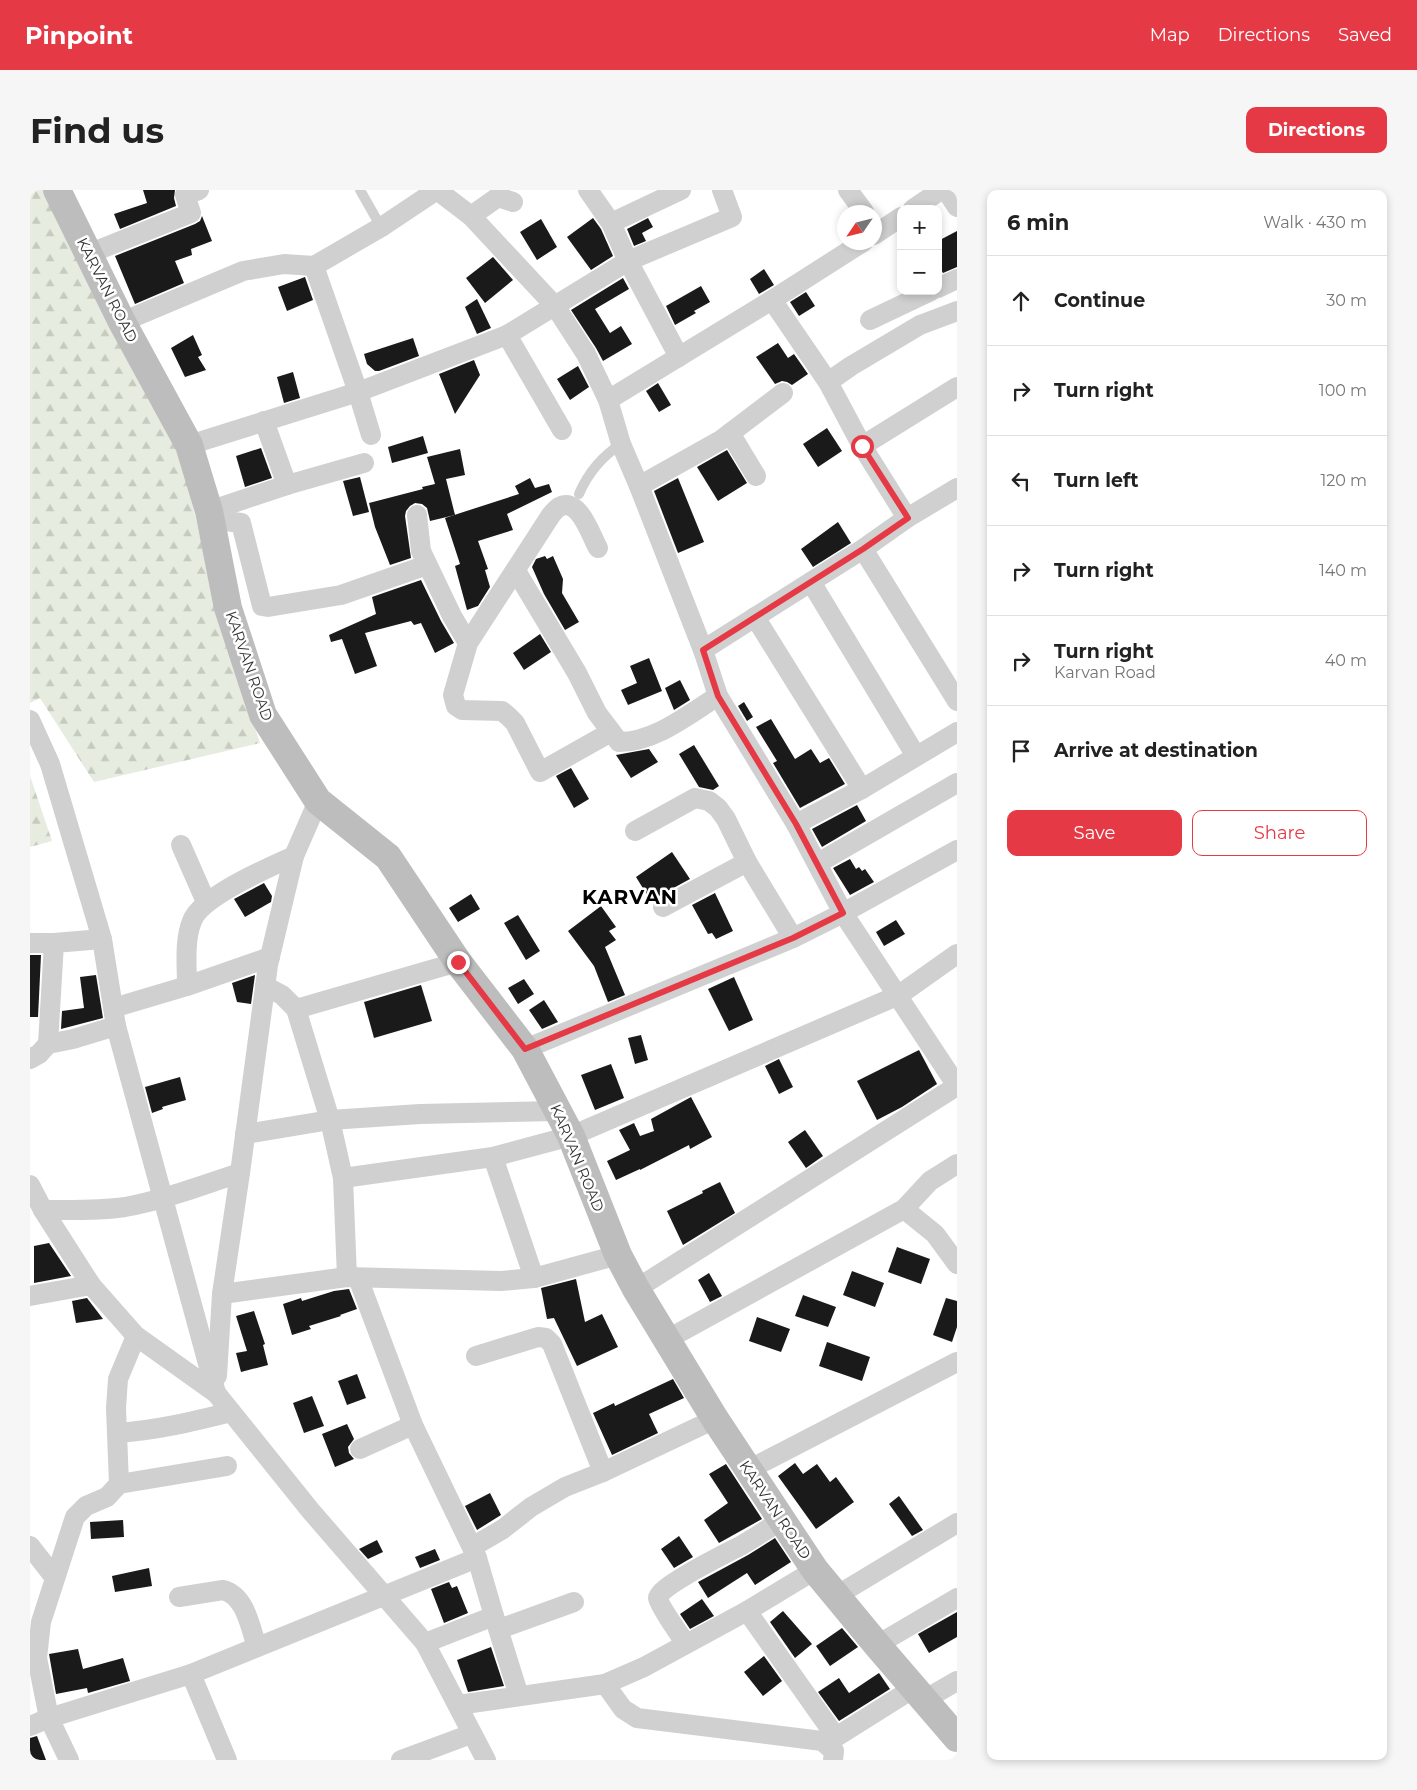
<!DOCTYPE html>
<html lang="en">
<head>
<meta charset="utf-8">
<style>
	body { margin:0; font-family:Montserrat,sans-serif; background:#f6f6f6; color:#222 }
	.controls { position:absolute; right:15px; top:15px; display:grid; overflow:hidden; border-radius:10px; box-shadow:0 2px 8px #0003 }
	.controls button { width:45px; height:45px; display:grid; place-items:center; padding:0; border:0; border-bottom:1px solid #e0e0e0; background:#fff; color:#222; font:25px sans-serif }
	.compass { position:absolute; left:807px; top:15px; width:45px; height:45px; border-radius:50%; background:#fff; box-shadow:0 2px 8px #0003; rotate:235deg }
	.stop { position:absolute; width:15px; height:15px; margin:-11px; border:4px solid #e63946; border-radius:50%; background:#fff }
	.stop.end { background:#e63946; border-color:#fff; box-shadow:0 1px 5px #0008 }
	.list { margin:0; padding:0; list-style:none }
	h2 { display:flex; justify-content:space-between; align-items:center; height:65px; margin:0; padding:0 20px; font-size:21px }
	h2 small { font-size:16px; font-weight:400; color:#767676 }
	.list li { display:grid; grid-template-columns:32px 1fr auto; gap:15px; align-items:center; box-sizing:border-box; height:90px; padding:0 20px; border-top:1px solid #e0e0e0 }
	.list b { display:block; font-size:19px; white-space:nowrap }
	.list p { margin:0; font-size:16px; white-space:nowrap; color:#767676 }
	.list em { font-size:16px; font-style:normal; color:#767676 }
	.actions { display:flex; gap:10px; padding:15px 20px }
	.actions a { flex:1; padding:11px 0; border:1px solid #e63946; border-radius:10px; text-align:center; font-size:18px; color:#e63946 }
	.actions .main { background:#e63946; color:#fff }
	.icon { flex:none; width:28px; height:28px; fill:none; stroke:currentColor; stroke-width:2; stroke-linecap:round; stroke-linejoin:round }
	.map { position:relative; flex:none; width:927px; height:1570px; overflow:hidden; border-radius:10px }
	header { display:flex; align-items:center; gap:30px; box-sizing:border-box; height:70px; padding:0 25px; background:#e63946; color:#fff }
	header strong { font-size:24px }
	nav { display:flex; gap:28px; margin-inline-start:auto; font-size:18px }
	.intro { display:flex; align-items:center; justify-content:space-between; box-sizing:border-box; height:120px; padding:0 30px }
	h1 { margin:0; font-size:35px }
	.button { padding:12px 22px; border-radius:10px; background:#e63946; color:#fff; font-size:18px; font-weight:700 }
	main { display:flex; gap:30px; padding:0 30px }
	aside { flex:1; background:#fff; border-radius:10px; box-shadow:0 2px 8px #0003 }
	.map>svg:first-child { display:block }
</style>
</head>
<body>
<header>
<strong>Pinpoint</strong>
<nav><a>Map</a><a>Directions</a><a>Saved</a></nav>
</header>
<div class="intro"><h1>Find us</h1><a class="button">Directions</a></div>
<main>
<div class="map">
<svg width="927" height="1570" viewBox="0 0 927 1570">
	<defs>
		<pattern id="forest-firs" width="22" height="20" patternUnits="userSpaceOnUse" patternTransform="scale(1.25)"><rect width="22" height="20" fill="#e6ecdf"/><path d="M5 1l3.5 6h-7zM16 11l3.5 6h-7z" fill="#c6cbc0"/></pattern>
	</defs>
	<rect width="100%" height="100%" fill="#fff"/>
	<g fill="url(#forest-firs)">
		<path d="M 0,0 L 15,0 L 150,261 L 189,428 L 230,553 L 64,592 L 10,508 L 0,513 Z"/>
		<path d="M 0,586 L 22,651 L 0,657 Z"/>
	</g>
	<g fill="#1a1a1a">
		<path d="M 113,0 L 145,0 L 144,8 L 146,16 L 90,39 L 84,24 L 117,13 Z"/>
		<path d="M 172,26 L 182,51 L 161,59 L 162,65 L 145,71 L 154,93 L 105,114 L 85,66 L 165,34 L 170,31 Z"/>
		<path d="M 563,28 L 571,39 L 583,66 L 561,80 L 537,47 Z"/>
		<path d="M 618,28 L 623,37 L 612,43 L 616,51 L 604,56 L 597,39 Z"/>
		<path d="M 511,29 L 527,57 L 507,70 L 490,42 Z"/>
		<path d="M 927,41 L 927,77 L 913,83 L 908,74 L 908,51 Z"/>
		<path d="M 463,67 L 483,90 L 455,113 L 436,88 Z"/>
		<path d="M 734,79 L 744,95 L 729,104 L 720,89 Z"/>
		<path d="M 275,87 L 283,110 L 257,121 L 248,97 Z"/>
		<path d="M 593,88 L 599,99 L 565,119 L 580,143 L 591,136 L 602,154 L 573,171 L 566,158 L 541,120 Z"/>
		<path d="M 671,96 L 680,112 L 664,121 L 666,123 L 645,135 L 636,116 Z"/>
		<path d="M 776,102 L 785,116 L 769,126 L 760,112 Z"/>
		<path d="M 447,109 L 461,138 L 447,144 L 435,117 Z"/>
		<path d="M 163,145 L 172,165 L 168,167 L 176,180 L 155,187 L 141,158 Z"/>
		<path d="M 383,148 L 389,166 L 349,181 L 345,181 L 337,174 L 334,164 Z"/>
		<path d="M 748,153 L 758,168 L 764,164 L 778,184 L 762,195 L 757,192 L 752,191 L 745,194 L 726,167 Z"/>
		<path d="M 444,170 L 450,185 L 425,224 L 409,184 Z"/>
		<path d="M 548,176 L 559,197 L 540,210 L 527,189 Z"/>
		<path d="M 263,182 L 270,208 L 254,213 L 247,187 Z"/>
		<path d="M 628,193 L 641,215 L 629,222 L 616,201 Z"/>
		<path d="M 797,238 L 812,261 L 788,277 L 773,254 Z"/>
		<path d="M 393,246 L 398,263 L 362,273 L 358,257 Z"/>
		<path d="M 231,258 L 242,288 L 215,297 L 206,266 Z"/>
		<path d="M 430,259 L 435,285 L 416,289 L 425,325 L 400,331 L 397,318 L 392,314 L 385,313 L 380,316 L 376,321 L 375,326 L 381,368 L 360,375 L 345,337 L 339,313 L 393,299 L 392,297 L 405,294 L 397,267 Z"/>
		<path d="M 697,260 L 717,293 L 688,311 L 667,277 Z"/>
		<path d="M 330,287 L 339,322 L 323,326 L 313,291 Z"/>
		<path d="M 500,288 L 505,298 L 519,294 L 522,302 L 477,324 L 483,340 L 448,351 L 458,379 L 455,380 L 460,397 L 448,416 L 437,420 L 425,376 L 430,374 L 415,328 L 489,304 L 485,296 Z"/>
		<path d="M 648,288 L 674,352 L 648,363 L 624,301 Z"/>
		<path d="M 808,332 L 821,353 L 783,377 L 771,359 Z"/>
		<path d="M 515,366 L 517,369 L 523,366 L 533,389 L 532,403 L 549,432 L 535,440 L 514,404 L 502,377 L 506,369 Z"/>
		<path d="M 391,390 L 411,431 L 424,453 L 405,463 L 391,433 L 384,435 L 381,431 L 335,443 L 347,476 L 325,484 L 312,449 L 301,452 L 299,445 L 346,424 L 342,407 Z"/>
		<path d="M 510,444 L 521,462 L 494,480 L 483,463 Z"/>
		<path d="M 619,468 L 632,501 L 598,515 L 591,500 L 607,493 L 600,476 Z"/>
		<path d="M 650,490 L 660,510 L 644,520 L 635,498 Z"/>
		<path d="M 714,512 L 723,527 L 717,531 L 708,516 Z"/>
		<path d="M 741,529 L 765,569 L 781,559 L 790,573 L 799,568 L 815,594 L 770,618 L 743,573 L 747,571 L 726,537 Z"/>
		<path d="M 664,555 L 689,596 L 683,600 L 669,597 L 649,564 Z"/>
		<path d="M 619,559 L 628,572 L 601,588 L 586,565 Z"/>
		<path d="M 541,578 L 559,609 L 544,618 L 526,586 Z"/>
		<path d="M 827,615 L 836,631 L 792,657 L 782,639 Z"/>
		<path d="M 642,662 L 660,689 L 627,707 L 622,713 L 606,687 Z"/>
		<path d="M 820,669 L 826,679 L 829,677 L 832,681 L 835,679 L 844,692 L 820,705 L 803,678 Z"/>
		<path d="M 234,693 L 242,706 L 241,712 L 215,727 L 204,709 Z"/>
		<path d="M 685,703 L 703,741 L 686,749 L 682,743 L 678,744 L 662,715 Z"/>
		<path d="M 441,704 L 450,719 L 428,732 L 419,718 Z"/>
		<path d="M 571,716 L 586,737 L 579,741 L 586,750 L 575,757 L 595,805 L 578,812 L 564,776 L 538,741 Z"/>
		<path d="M 488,725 L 510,761 L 496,770 L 474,733 Z"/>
		<path d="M 866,730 L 875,744 L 854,756 L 846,742 Z"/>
		<path d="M 0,765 L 11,765 L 8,827 L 0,827 Z"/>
		<path d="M 66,785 L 73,828 L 31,839 L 32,821 L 54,818 L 50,787 Z"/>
		<path d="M 225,785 L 221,814 L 207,812 L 202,793 Z"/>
		<path d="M 704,787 L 723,830 L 699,841 L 678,799 Z"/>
		<path d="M 494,789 L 504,804 L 488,814 L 478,798 Z"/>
		<path d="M 391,795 L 402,831 L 344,848 L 334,812 Z"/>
		<path d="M 514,810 L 528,832 L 512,839 L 499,820 Z"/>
		<path d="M 611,845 L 618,870 L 605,874 L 598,848 Z"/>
		<path d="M 889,860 L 907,894 L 872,917 L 847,930 L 827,891 Z"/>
		<path d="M 749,869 L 763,897 L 749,904 L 735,876 Z"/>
		<path d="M 581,874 L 594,908 L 565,920 L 551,885 Z"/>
		<path d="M 150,887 L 156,910 L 132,917 L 133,919 L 122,923 L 115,897 Z"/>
		<path d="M 661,907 L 682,947 L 660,959 L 659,955 L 610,980 L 610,979 L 586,990 L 577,971 L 600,960 L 589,940 L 604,933 L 610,946 L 624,941 L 621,929 Z"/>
		<path d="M 775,940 L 793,966 L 776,978 L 758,952 Z"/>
		<path d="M 690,992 L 705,1023 L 653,1055 L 637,1021 L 673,1003 L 672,1001 Z"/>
		<path d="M 19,1053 L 41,1086 L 4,1093 L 4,1056 Z"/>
		<path d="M 867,1057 L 900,1069 L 891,1094 L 858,1082 Z"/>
		<path d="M 822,1081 L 854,1093 L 845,1117 L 813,1105 Z"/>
		<path d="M 679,1083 L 692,1106 L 680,1112 L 668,1090 Z"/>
		<path d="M 546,1089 L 555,1132 L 572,1124 L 588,1157 L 547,1176 L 524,1128 L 517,1129 L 511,1098 Z"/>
		<path d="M 319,1099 L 327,1119 L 310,1125 L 311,1126 L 279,1136 L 281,1139 L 262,1145 L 253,1114 L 271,1108 L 272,1111 L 304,1101 Z"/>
		<path d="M 773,1105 L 806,1117 L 798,1137 L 765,1126 Z"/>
		<path d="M 57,1108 L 73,1129 L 46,1133 L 42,1111 Z"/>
		<path d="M 916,1108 L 927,1111 L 927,1137 L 922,1152 L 903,1145 Z"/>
		<path d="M 224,1121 L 235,1154 L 233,1155 L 238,1175 L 211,1182 L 206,1163 L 217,1161 L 206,1126 Z"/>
		<path d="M 727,1127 L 760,1139 L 751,1162 L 719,1151 Z"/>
		<path d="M 797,1152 L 840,1167 L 832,1191 L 789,1176 Z"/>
		<path d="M 327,1184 L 336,1208 L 317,1215 L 308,1191 Z"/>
		<path d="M 643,1189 L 654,1208 L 619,1224 L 628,1243 L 582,1265 L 563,1223 L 584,1213 L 585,1216 Z"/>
		<path d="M 282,1206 L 294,1236 L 274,1243 L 263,1213 Z"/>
		<path d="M 317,1234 L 324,1249 L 318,1257 L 319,1263 L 324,1269 L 305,1277 L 292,1244 Z"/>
		<path d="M 765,1273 L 773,1284 L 787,1274 L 800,1292 L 806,1287 L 824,1312 L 786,1339 L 748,1286 Z"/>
		<path d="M 696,1274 L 732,1329 L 689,1353 L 674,1330 L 698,1313 L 679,1284 Z"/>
		<path d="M 460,1303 L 471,1325 L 447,1340 L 435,1316 Z"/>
		<path d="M 869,1306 L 893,1340 L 882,1346 L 859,1314 Z"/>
		<path d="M 93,1330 L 94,1347 L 61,1349 L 60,1332 Z"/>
		<path d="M 649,1346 L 663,1367 L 644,1378 L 631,1359 Z"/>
		<path d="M 745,1348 L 761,1372 L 725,1395 L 717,1383 L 678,1408 L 668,1392 L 718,1365 Z"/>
		<path d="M 347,1350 L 353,1362 L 338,1369 L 329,1359 Z"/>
		<path d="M 405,1359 L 410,1370 L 390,1378 L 385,1367 Z"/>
		<path d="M 119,1378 L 122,1396 L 85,1402 L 82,1386 Z"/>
		<path d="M 419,1392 L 422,1398 L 427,1396 L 438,1423 L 414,1433 L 401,1399 Z"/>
		<path d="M 672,1409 L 684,1426 L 660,1439 L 650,1424 Z"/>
		<path d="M 753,1421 L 782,1454 L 765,1468 L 740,1432 Z"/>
		<path d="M 927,1422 L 927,1447 L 899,1463 L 888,1444 Z"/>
		<path d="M 812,1438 L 828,1457 L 800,1476 L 786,1456 Z"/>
		<path d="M 461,1457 L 474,1496 L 438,1502 L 427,1470 Z"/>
		<path d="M 48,1459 L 53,1479 L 93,1468 L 100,1491 L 58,1503 L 57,1498 L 26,1504 L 19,1464 Z"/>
		<path d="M 734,1466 L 752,1491 L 733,1506 L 714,1482 Z"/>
		<path d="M 849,1483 L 860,1499 L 809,1531 L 788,1502 L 809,1488 L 819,1503 Z"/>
		<path d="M 7,1546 L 16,1570 L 0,1570 L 0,1548 Z"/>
	</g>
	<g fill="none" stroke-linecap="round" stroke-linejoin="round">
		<g stroke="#d0d0d0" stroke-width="10">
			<path d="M 330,0 L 351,37"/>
			<path d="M 549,304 C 558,283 571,267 591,254"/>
		</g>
		<g stroke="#d0d0d0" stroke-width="20">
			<path d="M 407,0 L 441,26 L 525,116 L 556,164 L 578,210 L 591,254 L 609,296 L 673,460 L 688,506 L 766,634 L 813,723 L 927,896"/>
			<path d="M 558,0 L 581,33 L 598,71 L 649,167"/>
			<path d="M 818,0 L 834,22"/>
			<path d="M 916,0 L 927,17"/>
			<path d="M 883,19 L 911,0"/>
			<path d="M 441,26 L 468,7 L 483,12"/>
			<path d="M 581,33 L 651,0"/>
			<path d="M 844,45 L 871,27"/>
			<path d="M 58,64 L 161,23 L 155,5 L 169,0"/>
			<path d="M 908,98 L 927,89"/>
			<path d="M 742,110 L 798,192 L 832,256 L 877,328"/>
			<path d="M 840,130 L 901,101"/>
			<path d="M 92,132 L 213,81 L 254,74 L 284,76"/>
			<path d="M 477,145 L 532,240"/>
			<path d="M 798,192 L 821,176 L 890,135 L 927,121"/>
			<path d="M 578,210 L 742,110 L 833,52"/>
			<path d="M 234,231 L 257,295"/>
			<path d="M 700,243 L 726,286"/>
			<path d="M 341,245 L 328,202 L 284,76 L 353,36 L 407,0"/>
			<path d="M 159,255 L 328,202 L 477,145 L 598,71 L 702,27 L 692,0"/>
			<path d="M 832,256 L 927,197"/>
			<path d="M 609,296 L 691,250 L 753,203"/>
			<path d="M 179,321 L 257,295 L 334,273"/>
			<path d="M 387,325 L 391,361 L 422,426 L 438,453"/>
			<path d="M 180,329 L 211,333 L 232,416 L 238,417 L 311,405 L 397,375"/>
			<path d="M 568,358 C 561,346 549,306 529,317 C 526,319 523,323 521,325 L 438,453 L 423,505 L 426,516 L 432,520 L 472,521 L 478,526 L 485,533 L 510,582 L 581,542"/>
			<path d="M 833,359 L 927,511"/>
			<path d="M 486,381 L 547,483 L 567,523 L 589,552 C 625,552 659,524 688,506"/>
			<path d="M 781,392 L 886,566"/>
			<path d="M 725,427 L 832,599"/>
			<path d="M 673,460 L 833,359 L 877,328 L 927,298"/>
			<path d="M 0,530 L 20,574 L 72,749 L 86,836 L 186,1203"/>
			<path d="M 766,634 L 832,599 L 927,542"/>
			<path d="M 605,641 L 665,608 L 679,611 L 688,618 L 696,629 L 717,672 L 763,748"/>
			<path d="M 151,655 L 176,712"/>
			<path d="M 788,673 L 927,593"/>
			<path d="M 633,717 L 717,672"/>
			<path d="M 0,753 L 24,753 L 72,749"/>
			<path d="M 157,796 C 157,776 154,751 162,731 C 171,706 240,677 264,666"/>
			<path d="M 235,796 L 252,805 L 266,819 L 300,930 L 313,988 L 317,1087"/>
			<path d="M 83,818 L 157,796 L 240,767"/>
			<path d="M 266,819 L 428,772"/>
			<path d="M 18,854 L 24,753"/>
			<path d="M 495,859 L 763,748 L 813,723 L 927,660"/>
			<path d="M 0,869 L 9,864 L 18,854 L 43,849 L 86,836"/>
			<path d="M 215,944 L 300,930 L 390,924 L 529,921"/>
			<path d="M 463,967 L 504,1088"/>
			<path d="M 313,988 L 463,967 L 541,946 L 869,805 L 927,764"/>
			<path d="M 0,995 L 13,1020 L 61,1095 L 106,1146 L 186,1203 L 280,1320 L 395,1453 L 456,1570"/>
			<path d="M 874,1019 L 905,1044 L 927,1074"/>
			<path d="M 13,1020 C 40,1020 68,1021 95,1017 C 134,1010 172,995 210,983"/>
			<path d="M 328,1088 L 383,1235 L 447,1368 L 464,1426"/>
			<path d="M 606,1099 L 927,896"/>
			<path d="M 192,1104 L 317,1087 L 471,1091 L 504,1088 L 588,1065"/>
			<path d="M 0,1106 L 61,1095"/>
			<path d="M 636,1150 L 874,1019 L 900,991 L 927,974"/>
			<path d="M 446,1166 L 508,1147 L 516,1148 L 522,1154 L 573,1282"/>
			<path d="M 187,1186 L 192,1104 L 210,983 L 238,775 L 264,666 L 288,611"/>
			<path d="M 87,1243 C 128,1240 161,1232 201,1222"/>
			<path d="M 330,1259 L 383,1235"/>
			<path d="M 718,1280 L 927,1172"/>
			<path d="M 89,1294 L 197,1276"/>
			<path d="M 0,1356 L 25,1388"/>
			<path d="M 442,1357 L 473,1339 L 501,1317 L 535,1297 L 573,1282 L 685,1229"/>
			<path d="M 785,1380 L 717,1421 L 806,1547 L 884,1498"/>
			<path d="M 806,1406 L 927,1333"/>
			<path d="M 149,1407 L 193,1400 C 216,1406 220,1437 227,1457"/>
			<path d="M 469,1439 L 544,1412"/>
			<path d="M 395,1453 L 464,1426 L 489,1506"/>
			<path d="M 656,1454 C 650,1445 629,1416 628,1408 C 627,1397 701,1361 712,1355 C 726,1347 739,1338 752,1330"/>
			<path d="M 847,1455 L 927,1408"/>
			<path d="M 161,1484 L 197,1570"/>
			<path d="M 575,1494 L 614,1477 L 717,1421"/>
			<path d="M 894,1510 L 927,1491"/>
			<path d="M 428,1515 L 575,1494 L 593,1519 L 607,1528 L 792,1551 L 804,1561 L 803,1570"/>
			<path d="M 0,1536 L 19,1528 L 161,1484 L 447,1368"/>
			<path d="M 39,1570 L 19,1528 L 7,1468 L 11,1432 L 45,1327 L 56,1316 L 77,1307 L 89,1294 L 86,1218 L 88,1189 L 106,1146"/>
			<path d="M 371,1570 L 441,1544"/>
		</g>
		<path stroke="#bdbdbd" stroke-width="28" d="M 27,0 L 92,132 L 159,255 L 179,321 L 198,418 L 233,525 L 288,611 L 358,667 L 428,772 L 495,859 L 541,946 L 588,1065 L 606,1099 L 685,1229 L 785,1380 L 847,1455 L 927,1548"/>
	</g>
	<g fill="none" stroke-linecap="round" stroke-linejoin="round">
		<path stroke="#e63946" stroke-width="6" d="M 428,772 L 495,859 L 763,748 L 813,723 L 766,634 L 688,506 L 673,460 L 833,359 L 878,328 L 832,256"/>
	</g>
	<g text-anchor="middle" stroke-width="5" stroke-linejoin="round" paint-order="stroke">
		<g font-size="15" fill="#333" stroke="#fff">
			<text transform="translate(77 100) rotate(63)" y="5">KARVAN ROAD</text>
			<text transform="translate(219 476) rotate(71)" y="5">KARVAN ROAD</text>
			<text transform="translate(547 968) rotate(67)" y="5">KARVAN ROAD</text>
			<text transform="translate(745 1320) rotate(56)" y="5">KARVAN ROAD</text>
		</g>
		<g font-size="20" font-weight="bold" letter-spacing="1" fill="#000" stroke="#fff">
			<text x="600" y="714">KARVAN</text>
		</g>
	</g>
</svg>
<div class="controls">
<button>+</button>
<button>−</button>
</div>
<svg class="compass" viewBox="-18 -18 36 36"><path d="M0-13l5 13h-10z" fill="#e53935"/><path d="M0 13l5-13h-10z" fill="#767676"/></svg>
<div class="stop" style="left:832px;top:256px"></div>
<div class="stop end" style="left:428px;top:772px"></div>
</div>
<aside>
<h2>6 min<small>Walk · 430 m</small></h2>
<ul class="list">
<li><svg class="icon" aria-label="ahead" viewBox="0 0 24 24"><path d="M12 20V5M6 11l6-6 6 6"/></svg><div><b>Continue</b></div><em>30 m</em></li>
<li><svg class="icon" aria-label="right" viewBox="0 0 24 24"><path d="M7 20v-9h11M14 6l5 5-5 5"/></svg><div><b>Turn right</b></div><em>100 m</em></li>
<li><svg class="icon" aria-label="left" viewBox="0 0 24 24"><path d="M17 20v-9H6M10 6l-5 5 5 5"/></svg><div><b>Turn left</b></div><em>120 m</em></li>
<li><svg class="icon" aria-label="right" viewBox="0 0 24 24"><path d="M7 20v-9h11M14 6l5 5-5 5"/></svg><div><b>Turn right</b></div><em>140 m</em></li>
<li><svg class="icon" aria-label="right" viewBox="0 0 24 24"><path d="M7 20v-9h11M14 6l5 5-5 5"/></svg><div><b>Turn right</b><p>Karvan Road</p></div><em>40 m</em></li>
<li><svg class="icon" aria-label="arrive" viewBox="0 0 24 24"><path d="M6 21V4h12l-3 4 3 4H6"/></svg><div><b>Arrive at destination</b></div></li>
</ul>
<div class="actions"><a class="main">Save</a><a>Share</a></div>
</aside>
</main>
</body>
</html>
